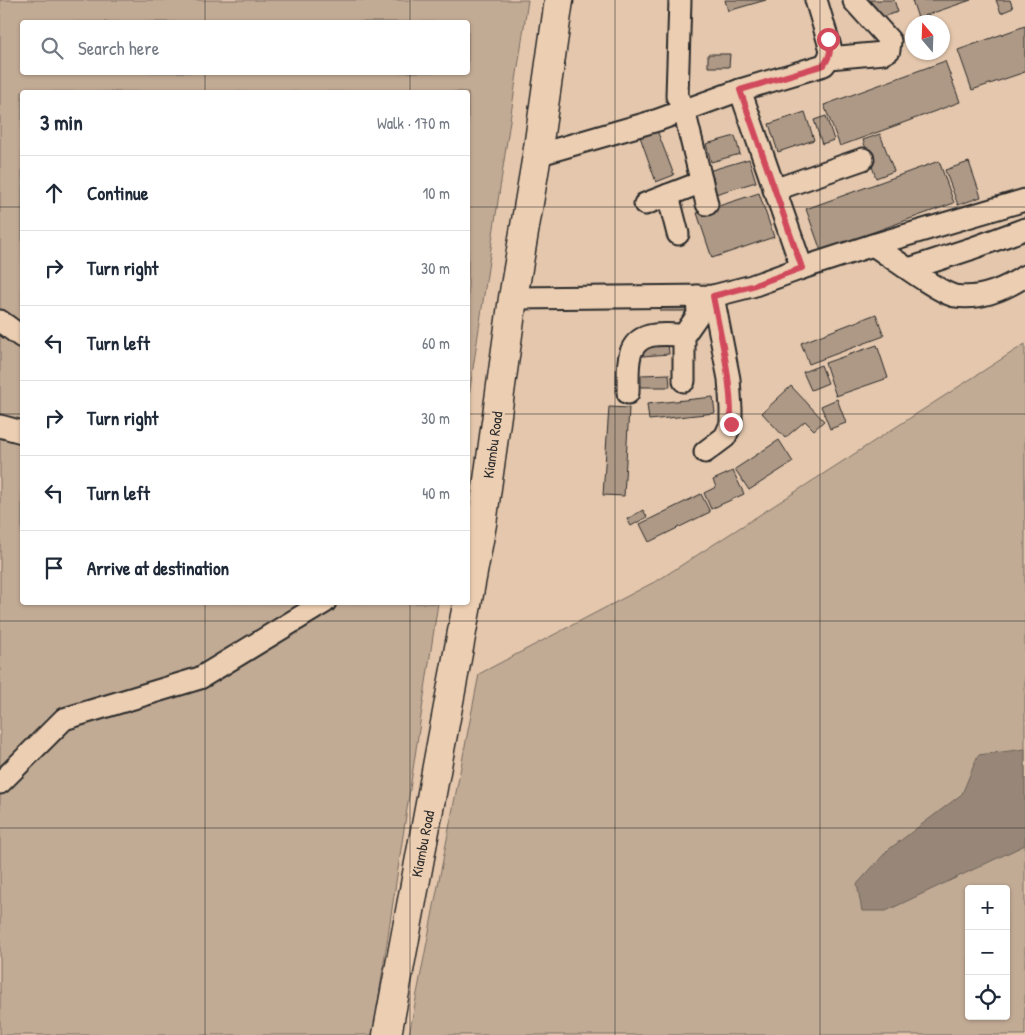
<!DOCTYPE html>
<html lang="en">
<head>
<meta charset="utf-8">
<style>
	body { margin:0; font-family:"Patrick Hand",sans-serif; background:#f6f6f7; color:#1f2937 }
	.controls { position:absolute; right:15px; bottom:15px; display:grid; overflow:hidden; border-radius:5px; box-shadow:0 1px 4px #0004 }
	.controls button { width:45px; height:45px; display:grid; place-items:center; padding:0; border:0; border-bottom:1px solid #e0e1e3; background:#fff; color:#1f2937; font:25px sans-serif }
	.compass { position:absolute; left:905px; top:15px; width:45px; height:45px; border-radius:50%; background:#fff; box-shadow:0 1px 4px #0004; rotate:341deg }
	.stop { position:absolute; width:15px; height:15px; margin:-11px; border:4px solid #d1495b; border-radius:50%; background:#fff }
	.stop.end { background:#d1495b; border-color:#fff; box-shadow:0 1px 5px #0008 }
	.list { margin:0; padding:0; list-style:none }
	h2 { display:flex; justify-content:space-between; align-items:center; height:65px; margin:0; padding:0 20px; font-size:21px }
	h2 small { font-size:16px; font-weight:400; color:#747a83 }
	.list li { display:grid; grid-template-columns:32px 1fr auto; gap:15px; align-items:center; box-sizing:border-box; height:75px; padding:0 20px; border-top:1px solid #e0e1e3 }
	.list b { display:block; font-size:19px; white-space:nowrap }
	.list em { font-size:16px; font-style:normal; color:#747a83 }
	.icon { flex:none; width:28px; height:28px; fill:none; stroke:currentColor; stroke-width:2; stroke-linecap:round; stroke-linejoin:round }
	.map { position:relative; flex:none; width:1025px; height:1035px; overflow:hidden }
	.search { position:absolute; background:#fff; box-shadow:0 1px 4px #0004; left:20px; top:20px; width:450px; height:55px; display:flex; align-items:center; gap:12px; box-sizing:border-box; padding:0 18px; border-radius:5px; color:#747a83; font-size:19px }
	.panel { position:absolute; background:#fff; box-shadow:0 1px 4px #0004; left:20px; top:90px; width:450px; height:515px; border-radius:5px }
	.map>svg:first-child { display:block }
</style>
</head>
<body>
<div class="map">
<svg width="1025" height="1035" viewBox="0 0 1025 1035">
	<rect width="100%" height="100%" fill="#e4c7ad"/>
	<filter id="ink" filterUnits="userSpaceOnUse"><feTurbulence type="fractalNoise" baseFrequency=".02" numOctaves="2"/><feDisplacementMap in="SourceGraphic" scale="10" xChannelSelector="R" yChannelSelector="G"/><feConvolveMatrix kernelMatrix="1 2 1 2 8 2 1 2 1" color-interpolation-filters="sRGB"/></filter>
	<g filter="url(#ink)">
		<g fill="#c2ab95" stroke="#766b60" fill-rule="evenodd">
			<path d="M 0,0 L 528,0 L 468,402 L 468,92 L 22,92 L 22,602 L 438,603 L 373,1035 L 0,1035 ZM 22,22 L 468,22 L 468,72 L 22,72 Z"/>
			<path d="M 1025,344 L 1025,1035 L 409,1035 L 479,674 L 660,579 ZM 969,889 L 1006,889 L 1006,1016 L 969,1016 Z"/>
		</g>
		<path fill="#988778" stroke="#6c6259" d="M 1025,749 L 1025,845 L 886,911 L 862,911 L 857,884 L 888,850 L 962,794 L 978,755 Z"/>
		<g fill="#ae9986" stroke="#2b2b2b">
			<path d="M 725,0 L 766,0 L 728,11 Z"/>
			<path d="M 868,0 L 894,0 L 898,12 L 875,19 Z"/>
			<path d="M 912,0 L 971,0 L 918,18 Z"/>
			<path d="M 996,0 L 1010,0 L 1013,8 L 1001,13 Z"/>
			<path d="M 1025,26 L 1025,72 L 972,90 L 958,50 Z"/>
			<path d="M 708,54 L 730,54 L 729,67 L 708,67 Z"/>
			<path d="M 945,61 L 960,102 L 840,146 L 824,105 Z"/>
			<path d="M 805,112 L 814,140 L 778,152 L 769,124 Z"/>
			<path d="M 826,116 L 834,140 L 822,144 L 814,120 Z"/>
			<path d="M 655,125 L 674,175 L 656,182 L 638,131 Z"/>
			<path d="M 880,134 L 894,171 L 876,178 L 863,140 Z"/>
			<path d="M 735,136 L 740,154 L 711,162 L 706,144 Z"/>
			<path d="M 749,159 L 756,182 L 712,195 L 705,172 Z"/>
			<path d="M 939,161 L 954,203 L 821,251 L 806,209 Z"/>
			<path d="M 969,162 L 981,197 L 958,205 L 945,170 Z"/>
			<path d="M 759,193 L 774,237 L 712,258 L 697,213 Z"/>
			<path d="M 691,299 L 691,311 L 660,311 L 660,300 Z"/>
			<path d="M 876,314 L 884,336 L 809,364 L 801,343 Z"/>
			<path d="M 668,342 L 669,354 L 643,356 L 642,344 Z"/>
			<path d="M 877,345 L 888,378 L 836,396 L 825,363 Z"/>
			<path d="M 821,365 L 828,383 L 811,390 L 803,372 Z"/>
			<path d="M 669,374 L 670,387 L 641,387 L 641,375 Z"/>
			<path d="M 791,386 L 824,421 L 814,430 L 805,421 L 785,438 L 762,413 Z"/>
			<path d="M 713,397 L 715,413 L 649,420 L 647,404 Z"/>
			<path d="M 837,399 L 846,423 L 830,429 L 821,406 Z"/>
			<path d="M 609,407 L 629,408 L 624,496 L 603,495 Z"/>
			<path d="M 779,440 L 793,462 L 749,490 L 735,469 Z"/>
			<path d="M 733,471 L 744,494 L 711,509 L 704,493 L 716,487 L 713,480 Z"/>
			<path d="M 701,494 L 710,512 L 649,542 L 640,524 Z"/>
			<path d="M 643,510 L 647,517 L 631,526 L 627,519 Z"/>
		</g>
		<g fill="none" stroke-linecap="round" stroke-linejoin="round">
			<defs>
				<g id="minor">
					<path d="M 680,0 L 677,96 L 684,110 L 707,204"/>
					<path d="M 829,58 L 884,53 L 889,50 L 890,41 L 854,1 L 854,0"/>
					<path d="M 740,90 L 802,268 L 873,245 L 1025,200"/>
					<path d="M 537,155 L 658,120 L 740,90 L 824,65 L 829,58 L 831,50 L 816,0"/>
					<path d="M 774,190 L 863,159"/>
					<path d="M 668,195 L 678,234"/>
					<path d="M 645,204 L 702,182"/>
					<path d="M 873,245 C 890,256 939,293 955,296 C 980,300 1005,289 1025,276"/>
					<path d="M 909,269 L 970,249 L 1025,229"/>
					<path d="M 513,298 L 713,296 L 752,286 L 802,268"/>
					<path d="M 0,321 L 22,337"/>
					<path d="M 684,381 L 684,335 L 698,315 L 697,296"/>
					<path d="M 628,393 C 629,372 623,343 649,336 C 659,333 673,335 684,335"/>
					<path d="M 0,426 L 22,432"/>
					<path d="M 705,452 L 725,437 L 731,424 L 731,409 L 729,379 L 713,296"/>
					<path d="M 0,783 L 64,719 L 200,678 L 325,602"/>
				</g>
				<path id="highway" d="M 387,1035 L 482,524 L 513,298 L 537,155 L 559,0"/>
			</defs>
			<use href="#minor" stroke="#2b2b2b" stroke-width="25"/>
			<use href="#highway" stroke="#2b2b2b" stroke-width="31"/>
			<use href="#minor" stroke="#ecceb2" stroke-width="21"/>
			<use href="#highway" stroke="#ecceb2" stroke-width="28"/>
		</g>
	</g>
	<g fill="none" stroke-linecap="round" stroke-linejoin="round" filter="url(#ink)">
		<path stroke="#d1495b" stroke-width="6" d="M 731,424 C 732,381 721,338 713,296 L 752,286 L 802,268 L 740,90 L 824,65 C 831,55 831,50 828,39"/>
	</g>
	<path fill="none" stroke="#2b2b2b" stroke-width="1" stroke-opacity="0.55" d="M 205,0 L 205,22M 410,0 L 410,22M 615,0 L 615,1035M 820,0 L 820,1035M 205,72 L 205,92M 410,72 L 410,92M 0,207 L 22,207M 468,207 L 1025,207M 0,414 L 22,414M 468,414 L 1025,414M 205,602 L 205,1035M 410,602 L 410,1035M 0,621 L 1025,621M 0,828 L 1025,828"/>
	<g text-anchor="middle" stroke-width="5" stroke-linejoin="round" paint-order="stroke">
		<g font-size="15" fill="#2b2b2b" stroke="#ecceb2">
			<text transform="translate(493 445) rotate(-82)" y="5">Kiambu Road</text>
			<text transform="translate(423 844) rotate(-79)" y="5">Kiambu Road</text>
		</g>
	</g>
</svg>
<div class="controls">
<button>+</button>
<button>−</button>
<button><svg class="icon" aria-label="locate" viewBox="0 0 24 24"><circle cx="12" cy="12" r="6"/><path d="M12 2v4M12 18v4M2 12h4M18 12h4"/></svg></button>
</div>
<svg class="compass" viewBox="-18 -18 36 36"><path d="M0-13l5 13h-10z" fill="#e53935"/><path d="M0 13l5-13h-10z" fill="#747a83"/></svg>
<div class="stop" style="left:828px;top:39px"></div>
<div class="stop end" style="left:731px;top:424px"></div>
<div class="search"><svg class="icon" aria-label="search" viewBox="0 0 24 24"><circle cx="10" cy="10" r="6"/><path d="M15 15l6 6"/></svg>Search here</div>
<section class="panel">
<h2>3 min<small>Walk · 170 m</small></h2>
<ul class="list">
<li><svg class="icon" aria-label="ahead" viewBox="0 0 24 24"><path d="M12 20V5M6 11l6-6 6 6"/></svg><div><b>Continue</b></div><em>10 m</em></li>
<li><svg class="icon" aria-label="right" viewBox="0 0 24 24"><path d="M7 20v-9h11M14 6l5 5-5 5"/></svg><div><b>Turn right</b></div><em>30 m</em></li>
<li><svg class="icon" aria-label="left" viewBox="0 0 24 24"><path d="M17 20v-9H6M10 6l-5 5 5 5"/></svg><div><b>Turn left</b></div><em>60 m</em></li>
<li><svg class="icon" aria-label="right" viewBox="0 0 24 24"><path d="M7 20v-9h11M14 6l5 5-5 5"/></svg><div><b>Turn right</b></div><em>30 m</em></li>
<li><svg class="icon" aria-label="left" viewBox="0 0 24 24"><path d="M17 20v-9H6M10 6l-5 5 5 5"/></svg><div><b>Turn left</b></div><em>40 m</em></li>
<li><svg class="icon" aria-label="arrive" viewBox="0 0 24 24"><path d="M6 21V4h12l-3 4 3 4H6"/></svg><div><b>Arrive at destination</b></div></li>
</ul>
</section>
</div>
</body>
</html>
